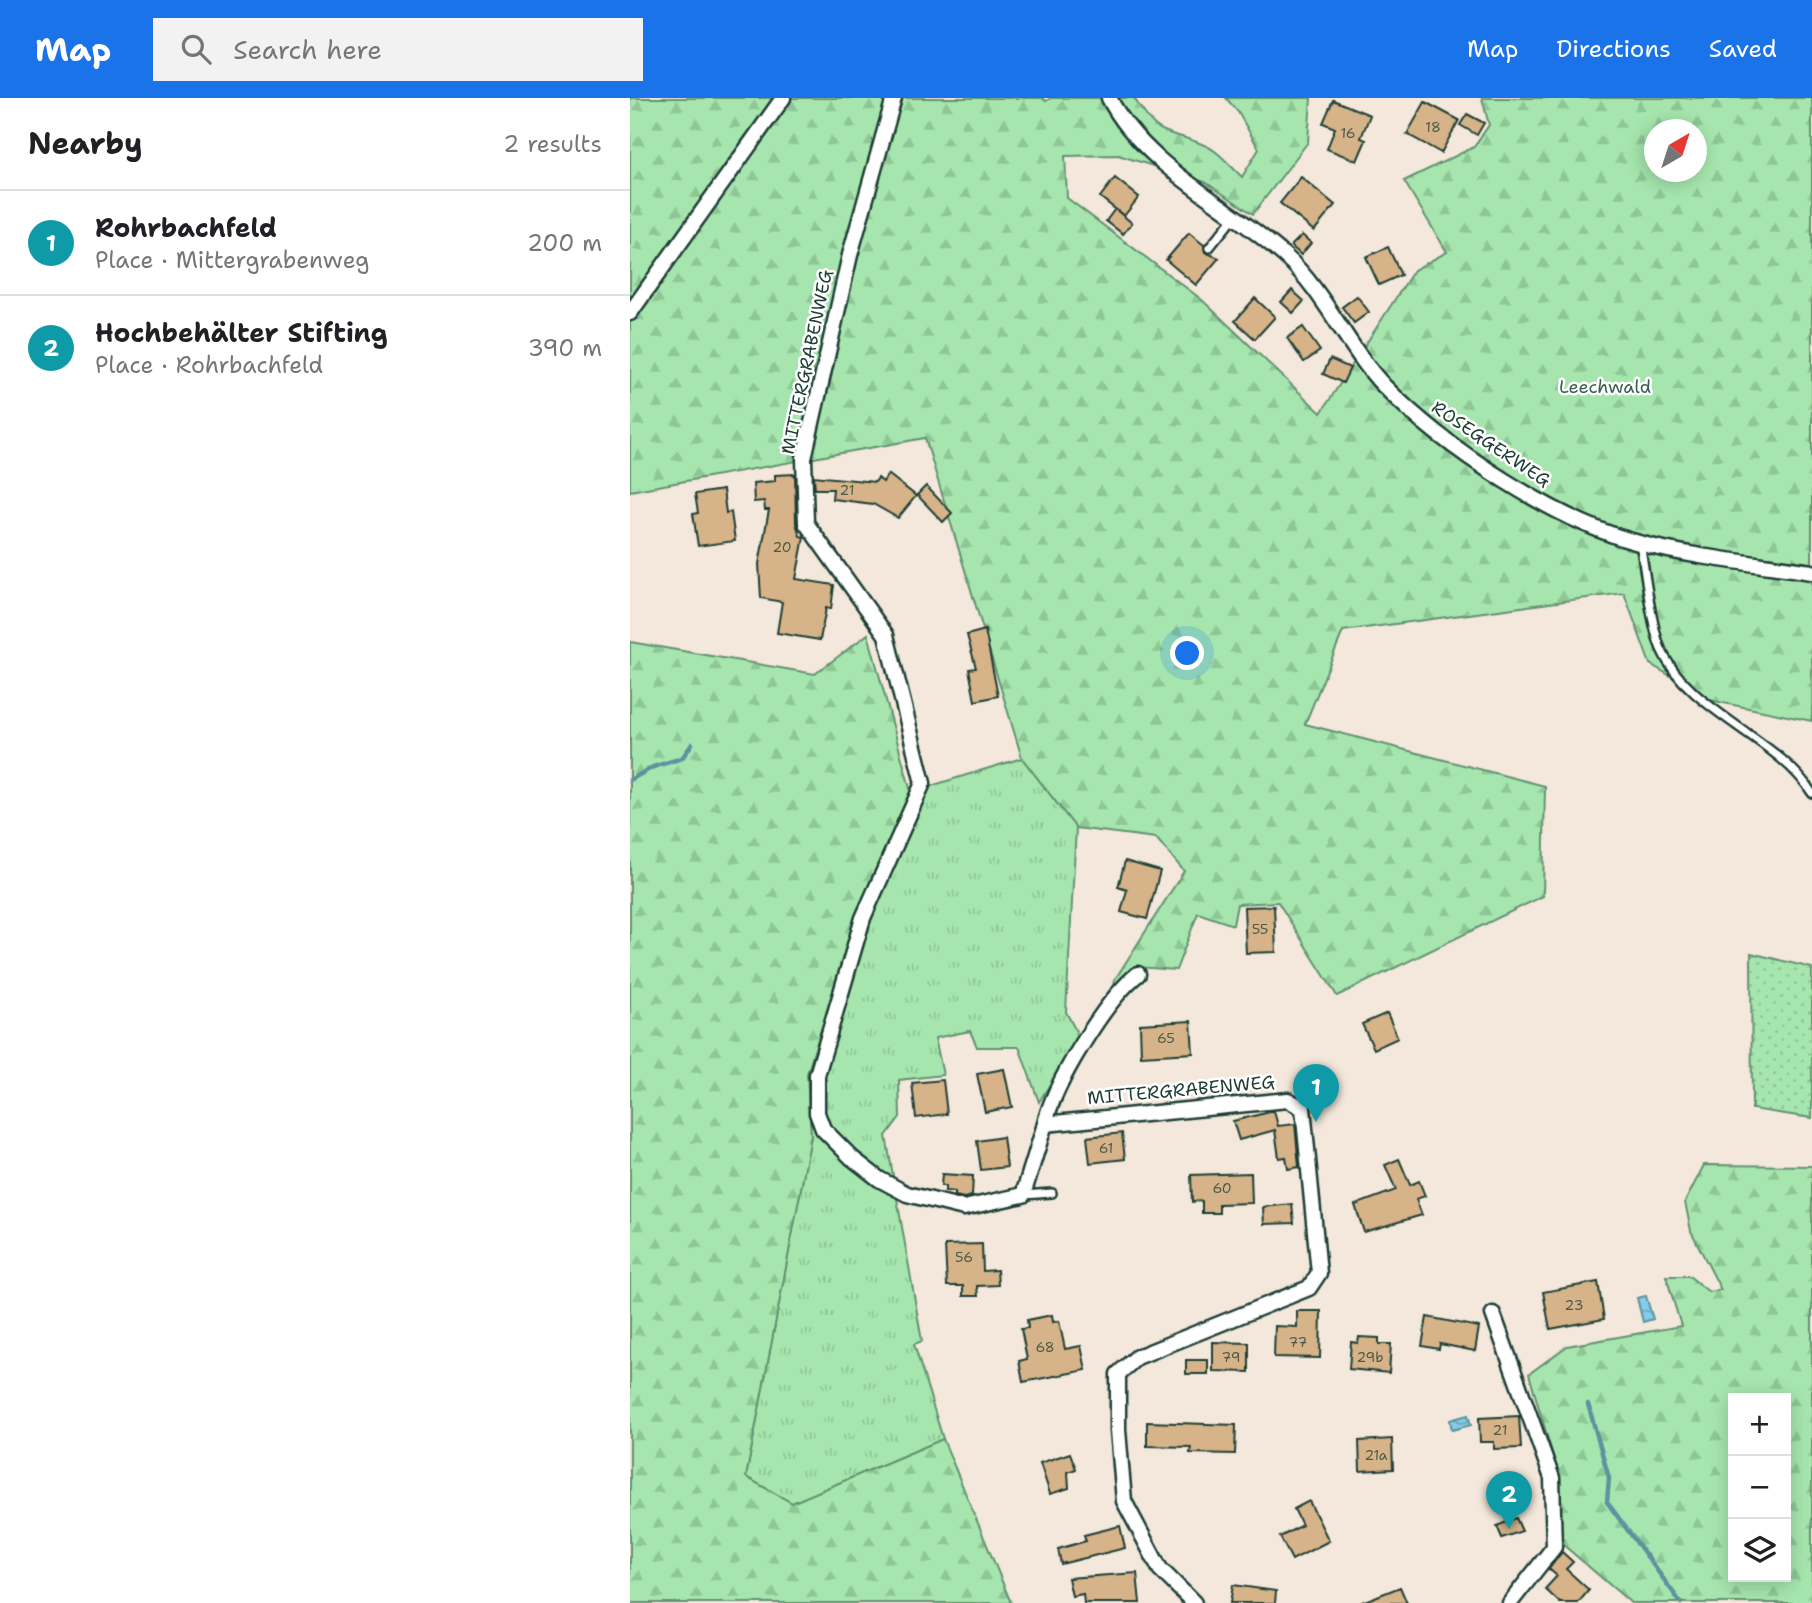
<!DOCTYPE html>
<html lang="en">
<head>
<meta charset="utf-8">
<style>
	body { margin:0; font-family:"Shantell Sans",sans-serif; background:#f2f2f2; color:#202124 }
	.controls { position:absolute; right:21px; bottom:21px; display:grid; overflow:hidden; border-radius:0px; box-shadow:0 4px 18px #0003 }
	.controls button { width:63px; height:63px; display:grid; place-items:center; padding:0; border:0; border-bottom:2px solid #e0e0e0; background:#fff; color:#202124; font:35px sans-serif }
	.compass { position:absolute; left:1014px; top:21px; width:63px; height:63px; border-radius:50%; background:#fff; box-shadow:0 4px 18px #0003; rotate:39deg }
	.you { position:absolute; left:558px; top:556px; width:24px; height:24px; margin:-18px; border:5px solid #fff; border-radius:50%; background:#1a73e8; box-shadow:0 0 0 10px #1a73e833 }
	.badge { display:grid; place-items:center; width:46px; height:46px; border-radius:50%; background:#1a73e8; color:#fff; font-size:23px; font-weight:700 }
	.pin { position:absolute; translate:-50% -58px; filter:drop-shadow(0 2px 4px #0008) }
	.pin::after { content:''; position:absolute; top:37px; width:24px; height:21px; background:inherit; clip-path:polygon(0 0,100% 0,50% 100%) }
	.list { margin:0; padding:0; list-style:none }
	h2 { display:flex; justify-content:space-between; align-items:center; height:91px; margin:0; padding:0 28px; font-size:30px }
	h2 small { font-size:23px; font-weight:400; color:#757577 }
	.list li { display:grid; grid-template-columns:46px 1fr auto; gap:21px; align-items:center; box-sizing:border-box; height:105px; padding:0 28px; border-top:2px solid #e0e0e0 }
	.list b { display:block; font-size:26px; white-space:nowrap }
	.list p { margin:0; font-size:23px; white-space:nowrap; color:#757577 }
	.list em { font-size:23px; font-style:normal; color:#757577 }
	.icon { flex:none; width:38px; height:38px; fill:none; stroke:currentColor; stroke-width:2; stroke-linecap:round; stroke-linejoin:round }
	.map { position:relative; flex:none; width:1182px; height:1505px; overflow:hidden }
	header { display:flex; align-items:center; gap:42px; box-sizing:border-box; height:98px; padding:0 35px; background:#1a73e8; color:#fff }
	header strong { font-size:33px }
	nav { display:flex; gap:38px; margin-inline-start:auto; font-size:24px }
	.search { width:490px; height:63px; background:#f2f2f2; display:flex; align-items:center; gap:18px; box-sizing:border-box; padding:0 24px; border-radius:0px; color:#757577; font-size:26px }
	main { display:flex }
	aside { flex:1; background:#fff }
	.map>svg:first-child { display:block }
</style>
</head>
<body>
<header>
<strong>Map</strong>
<div class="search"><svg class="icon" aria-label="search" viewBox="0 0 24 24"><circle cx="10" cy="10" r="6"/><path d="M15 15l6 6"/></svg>Search here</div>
<nav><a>Map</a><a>Directions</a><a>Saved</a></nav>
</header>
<main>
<aside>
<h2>Nearby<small>2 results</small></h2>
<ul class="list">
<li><span class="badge" style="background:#0f9aa8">1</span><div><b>Rohrbachfeld</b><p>Place · Mittergrabenweg</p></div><em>200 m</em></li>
<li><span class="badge" style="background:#0f9aa8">2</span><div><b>Hochbehälter Stifting</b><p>Place · Rohrbachfeld</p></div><em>390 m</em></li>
</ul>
</aside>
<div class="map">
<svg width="1182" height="1505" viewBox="0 0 1182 1505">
	<defs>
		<pattern id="grass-tufts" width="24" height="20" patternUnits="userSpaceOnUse" patternTransform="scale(1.75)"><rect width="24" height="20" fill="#a6e6ae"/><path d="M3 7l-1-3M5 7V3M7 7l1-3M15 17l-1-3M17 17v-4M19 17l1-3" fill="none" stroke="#8ec696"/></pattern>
		<pattern id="forest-firs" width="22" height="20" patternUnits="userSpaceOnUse" patternTransform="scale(1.75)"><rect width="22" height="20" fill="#a6e6ae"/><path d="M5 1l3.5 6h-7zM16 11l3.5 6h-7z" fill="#8ec696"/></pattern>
		<pattern id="park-dots" width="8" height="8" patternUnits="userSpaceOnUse" patternTransform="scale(1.75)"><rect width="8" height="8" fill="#a6e6ae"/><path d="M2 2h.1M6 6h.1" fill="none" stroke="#8ec696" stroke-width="1.8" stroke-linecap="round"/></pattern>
		<pattern id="water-waves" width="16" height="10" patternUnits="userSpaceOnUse" patternTransform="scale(1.75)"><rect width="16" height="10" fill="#86cbe7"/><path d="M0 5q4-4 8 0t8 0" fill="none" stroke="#6da6bc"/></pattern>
	</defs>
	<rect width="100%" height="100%" fill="#f3e8db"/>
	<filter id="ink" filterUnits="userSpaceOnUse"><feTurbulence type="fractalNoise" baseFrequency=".0143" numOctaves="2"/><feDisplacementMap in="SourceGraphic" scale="14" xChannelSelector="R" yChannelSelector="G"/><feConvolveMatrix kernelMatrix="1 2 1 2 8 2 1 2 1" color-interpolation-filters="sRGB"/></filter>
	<g filter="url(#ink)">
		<path fill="url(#grass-tufts)" stroke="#629271" stroke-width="2" d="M 392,660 L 446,730 L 436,914 L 449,939 L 409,1004 L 389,949 L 347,949 L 340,933 L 305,940 L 313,977 L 269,982 L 270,1019 L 256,1038 L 292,1243 L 284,1246 L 313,1341 L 162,1405 L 116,1379 L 181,1038 L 177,976 L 226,818 L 281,694 Z"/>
		<g fill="url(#forest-firs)" stroke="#629271" stroke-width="2" fill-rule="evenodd">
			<path d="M 0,0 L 412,0 L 416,3 L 421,0 L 504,0 C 531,43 534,30 574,47 C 588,52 601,69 612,79 L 629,51 L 608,14 L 596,0 L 681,0 L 678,44 L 623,116 L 575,84 L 488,57 L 435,58 L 437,100 L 571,201 L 691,315 L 784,172 L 817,154 L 774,83 L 844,49 L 859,27 L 852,0 L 1182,0 L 1182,623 L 1084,603 L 1020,566 L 994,495 L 713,533 L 675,626 L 915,688 L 913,798 L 707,898 L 648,804 L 607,806 L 603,827 L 568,815 L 546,872 L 508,869 L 489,891 L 484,883 L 554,773 L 526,740 L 446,730 L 392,660 L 295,340 L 0,393 ZM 1024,32 L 1066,32 L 1066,74 L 1024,74 Z"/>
			<path d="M 238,536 L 281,694 L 226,819 L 177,976 L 181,1038 L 116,1379 L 162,1405 L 313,1341 L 381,1505 L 0,1505 L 0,544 L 185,576 Z"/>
			<path d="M 1074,1067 L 1182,1068 L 1182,1505 L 1001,1505 L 930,1444 L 930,1382 L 899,1276 L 937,1248 L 1051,1228 L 1036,1178 L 1059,1178 L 1079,1194 L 1091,1192 L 1061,1133 L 1055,1104 ZM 1103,1300 L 1156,1300 L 1156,1479 L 1103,1479 Z"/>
		</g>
		<path fill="url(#park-dots)" stroke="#629271" stroke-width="2" d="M 1121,855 L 1182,870 L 1182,1020 L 1122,1011 Z"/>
		<g fill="url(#water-waves)" stroke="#5d929f" stroke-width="2">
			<path d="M 1016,1198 L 1023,1221 L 1013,1224 L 1007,1200 Z"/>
			<path d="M 838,1317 L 841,1327 L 822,1332 L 820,1322 Z"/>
		</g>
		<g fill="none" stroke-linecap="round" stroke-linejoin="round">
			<g stroke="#5d929f" stroke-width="4.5">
				<path d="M 0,682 L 23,669 L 52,660 L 62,646"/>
				<path d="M 958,1306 L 979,1380 L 977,1404 L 1051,1505"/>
			</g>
		</g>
		<g fill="#d6b388" stroke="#1f3d34" stroke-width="2">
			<path d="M 703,2 L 740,17 L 731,40 L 736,42 L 727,63 L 697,51 L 705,30 L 693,25 Z"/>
			<path d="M 795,4 L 829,22 L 811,55 L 777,36 Z"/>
			<path d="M 837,16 L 854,25 L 847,37 L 830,27 Z"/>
			<path d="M 671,79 L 705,107 L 684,133 L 650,105 Z"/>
			<path d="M 485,80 L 509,99 L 494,118 L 470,99 Z"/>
			<path d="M 485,111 L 502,125 L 493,136 L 476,123 Z"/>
			<path d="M 559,135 L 574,147 L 575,154 L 589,160 L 566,187 L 536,162 Z"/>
			<path d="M 672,137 L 681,145 L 671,157 L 661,148 Z"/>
			<path d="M 758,149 L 771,177 L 749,187 L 736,159 Z"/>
			<path d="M 662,192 L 674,203 L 663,215 L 651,204 Z"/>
			<path d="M 727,198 L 739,214 L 724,225 L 712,209 Z"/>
			<path d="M 625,200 L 645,219 L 625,241 L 605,223 Z"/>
			<path d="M 673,229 L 690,253 L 674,264 L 657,240 Z"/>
			<path d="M 700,261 L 720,270 L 713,285 L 693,276 Z"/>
			<path d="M 165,376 L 166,425 L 170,438 L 174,439 L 166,481 L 204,487 L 201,511 L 196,510 L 190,542 L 147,535 L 152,504 L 131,500 L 129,466 L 139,412 L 135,412 L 134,403 L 124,404 L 123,385 L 145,383 L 145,377 Z"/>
			<path d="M 258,376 L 286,398 L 268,420 L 243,406 L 202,401 L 203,391 L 185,391 L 184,378 L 245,384 L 248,380 L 253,384 Z"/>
			<path d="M 296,388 L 322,415 L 313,424 L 287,397 Z"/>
			<path d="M 93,392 L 96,415 L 101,414 L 105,443 L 68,448 L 63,416 L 68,415 L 65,396 Z"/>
			<path d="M 355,532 L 368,598 L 345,603 L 339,571 L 346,570 L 337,537 Z"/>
			<path d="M 495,763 L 530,773 L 517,821 L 491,814 L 497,792 L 488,789 Z"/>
			<path d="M 644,808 L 646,854 L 616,855 L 614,809 Z"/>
			<path d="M 757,915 L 768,940 L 744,951 L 732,926 Z"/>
			<path d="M 561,923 L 563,955 L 511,958 L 510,926 Z"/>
			<path d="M 374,971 L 382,1009 L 355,1014 L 347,976 Z"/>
			<path d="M 313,982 L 317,1016 L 286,1020 L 282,985 Z"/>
			<path d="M 644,1013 L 648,1028 L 665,1026 L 669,1069 L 658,1071 L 656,1059 L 649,1060 L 645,1032 L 609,1042 L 603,1023 Z"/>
			<path d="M 492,1035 L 495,1061 L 460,1065 L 457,1039 Z"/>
			<path d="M 373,1039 L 377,1069 L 351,1072 L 347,1043 Z"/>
			<path d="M 769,1061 L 780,1087 L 789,1083 L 795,1098 L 786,1101 L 792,1117 L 734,1134 L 725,1107 L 766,1092 L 755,1067 Z"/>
			<path d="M 621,1075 L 622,1105 L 589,1106 L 589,1115 L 572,1115 L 572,1103 L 562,1104 L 561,1077 Z"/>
			<path d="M 312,1076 L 343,1078 L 342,1098 L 334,1100 L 325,1098 L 325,1094 L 315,1093 L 315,1088 L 311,1088 Z"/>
			<path d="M 662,1106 L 664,1125 L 634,1126 L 633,1109 Z"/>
			<path d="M 352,1146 L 353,1173 L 367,1172 L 368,1187 L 347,1188 L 348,1198 L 333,1198 L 333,1188 L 317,1188 L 315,1147 Z"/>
			<path d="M 968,1184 L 974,1221 L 920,1231 L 913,1194 Z"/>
			<path d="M 667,1213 L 691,1213 L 690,1260 L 644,1259 L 645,1228 L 667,1229 Z"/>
			<path d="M 422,1217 L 423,1224 L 429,1223 L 435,1251 L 451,1248 L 456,1272 L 393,1284 L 389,1263 L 397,1261 L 391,1231 L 398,1230 L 397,1222 Z"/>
			<path d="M 797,1219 L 849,1229 L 845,1253 L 810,1246 L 809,1251 L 792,1248 Z"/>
			<path d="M 729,1239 L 749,1240 L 749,1246 L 761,1246 L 759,1275 L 719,1271 L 721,1244 L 728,1245 Z"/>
			<path d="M 583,1244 L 619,1245 L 619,1274 L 583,1273 Z"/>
			<rect x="556" y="1262" width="22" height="14"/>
			<path d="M 889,1318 L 891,1350 L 864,1351 L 864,1344 L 850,1344 L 849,1320 Z"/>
			<path d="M 517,1324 L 606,1327 L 605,1356 L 560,1355 L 561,1349 L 517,1348 Z"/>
			<path d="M 762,1341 L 763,1371 L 730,1373 L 729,1343 Z"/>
			<path d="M 440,1355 L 446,1371 L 438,1374 L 439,1390 L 420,1396 L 410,1365 Z"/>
			<path d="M 679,1403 L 699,1443 L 662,1462 L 650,1439 L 672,1427 L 664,1411 Z"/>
			<path d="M 886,1420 L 892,1433 L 872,1440 L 867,1428 Z"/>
			<path d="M 490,1428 L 495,1450 L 431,1466 L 428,1451 L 456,1443 L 454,1437 Z"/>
			<path d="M 932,1454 L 943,1464 L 936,1471 L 959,1492 L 948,1505 L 930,1505 L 915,1491 L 927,1478 L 919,1471 Z"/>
			<path d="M 507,1475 L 510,1505 L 454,1505 L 453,1496 L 442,1498 L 438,1480 Z"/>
			<path d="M 603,1487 L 646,1493 L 645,1505 L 600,1505 Z"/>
			<path d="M 770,1489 L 777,1505 L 732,1505 L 732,1504 Z"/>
		</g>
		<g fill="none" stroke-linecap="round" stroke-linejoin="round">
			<defs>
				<g id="service">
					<path d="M 579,150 L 605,118"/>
					<path d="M 1010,445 C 1015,472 1021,528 1031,551 C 1058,613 1148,640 1182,695"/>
					<path d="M 393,1097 L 422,1095"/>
				</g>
				<g id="minor">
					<path d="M 264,0 L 220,157 L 174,360 L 176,425 L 256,537 L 293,685 L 233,820 L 187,977 L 187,1015 L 193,1031 L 222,1060 L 249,1081 L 277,1096 L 334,1110 L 393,1097 L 415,1026 L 658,1002 L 673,1010 L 689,1175 L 679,1190 L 507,1259 L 488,1276 L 488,1332 L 494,1403 L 530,1471 L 564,1505"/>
					<path d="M 479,0 C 515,69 597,106 655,158 C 696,195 716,248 754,288 C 815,350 925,423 1009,445 C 1065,460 1125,465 1182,474"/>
					<path d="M 0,215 L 153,0"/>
					<path d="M 415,1026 C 423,987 476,901 508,876"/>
					<path d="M 863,1216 L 922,1380 L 924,1449 L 880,1505"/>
				</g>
			</defs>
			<use href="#service" stroke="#1f3d34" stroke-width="12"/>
			<use href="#minor" stroke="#1f3d34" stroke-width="19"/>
			<use href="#service" stroke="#fff" stroke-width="7"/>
			<use href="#minor" stroke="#fff" stroke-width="14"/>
		</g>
	</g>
	<g text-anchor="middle" stroke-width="5" stroke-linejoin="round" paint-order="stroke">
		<g font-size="14" fill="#4d5a49">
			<text x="803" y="34">18</text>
			<text x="718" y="40">16</text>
			<text x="217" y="397">21</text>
			<text x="152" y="454">20</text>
			<text x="630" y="836">55</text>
			<text x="536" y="945">65</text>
			<text x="476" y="1055">61</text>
			<text x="592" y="1095">60</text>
			<text x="334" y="1164">56</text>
			<text x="944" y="1212">23</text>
			<text x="668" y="1249">77</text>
			<text x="415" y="1254">68</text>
			<text x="601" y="1264">79</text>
			<text x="740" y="1264">29b</text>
			<text x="870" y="1337">21</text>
			<text x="746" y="1362">21a</text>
		</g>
		<g font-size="18" fill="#1f3d34" stroke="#fff">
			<text transform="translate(177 264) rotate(-78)" y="6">MITTERGRABENWEG</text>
			<text transform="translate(861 346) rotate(34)" y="6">ROSEGGERWEG</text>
			<text transform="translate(551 992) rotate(-5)" y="6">MITTERGRABENWEG</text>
		</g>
		<g font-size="18" fill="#3a5f4c" stroke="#fff">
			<text x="975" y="295">Leechwald</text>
		</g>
	</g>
</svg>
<div class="controls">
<button>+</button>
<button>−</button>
<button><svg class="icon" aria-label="layers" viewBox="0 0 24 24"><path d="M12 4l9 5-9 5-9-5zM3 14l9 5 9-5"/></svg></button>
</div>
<svg class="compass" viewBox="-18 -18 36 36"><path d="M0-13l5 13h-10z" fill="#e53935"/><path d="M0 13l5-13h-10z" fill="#757577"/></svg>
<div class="you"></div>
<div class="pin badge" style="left:686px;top:1024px;background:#0f9aa8">1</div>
<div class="pin badge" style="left:879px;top:1431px;background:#0f9aa8">2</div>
</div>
</main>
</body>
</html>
